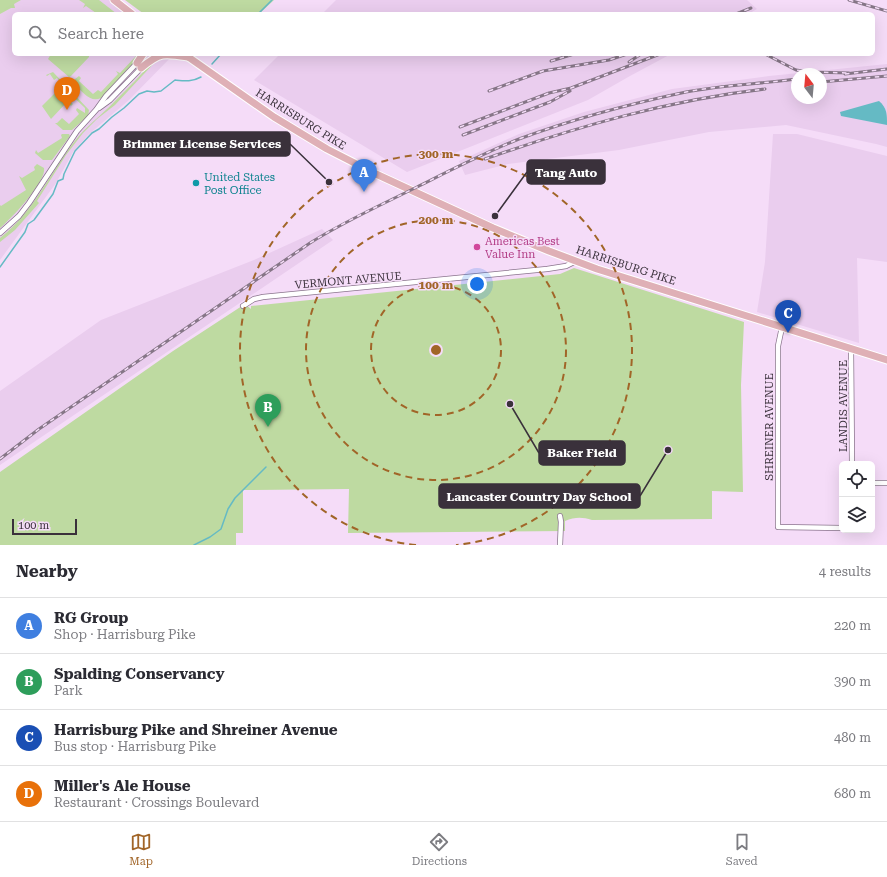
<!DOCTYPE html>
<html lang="en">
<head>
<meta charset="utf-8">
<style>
	body { margin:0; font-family:"Roboto Serif",serif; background:#f2f2f3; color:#2b2b33 }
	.controls { position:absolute; right:12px; bottom:12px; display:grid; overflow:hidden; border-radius:6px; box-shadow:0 4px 16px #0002 }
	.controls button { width:36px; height:36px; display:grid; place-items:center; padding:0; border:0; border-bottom:1px solid #e1e1e2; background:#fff; color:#2b2b33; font:20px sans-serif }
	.compass { position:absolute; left:791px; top:68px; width:36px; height:36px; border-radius:50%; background:#fff; box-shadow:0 4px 16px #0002; rotate:344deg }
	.scale { position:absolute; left:12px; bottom:10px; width:65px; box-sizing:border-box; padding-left:4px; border:2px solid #3a313b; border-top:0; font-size:11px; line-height:14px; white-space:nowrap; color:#3a313b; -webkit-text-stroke:3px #f5dcf8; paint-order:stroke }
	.you { position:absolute; left:477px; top:284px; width:14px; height:14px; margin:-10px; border:3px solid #fff; border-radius:50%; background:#1a73e8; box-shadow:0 0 0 6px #1a73e833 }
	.badge { display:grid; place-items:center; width:26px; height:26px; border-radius:50%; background:#a16528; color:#fff; font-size:13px; font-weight:700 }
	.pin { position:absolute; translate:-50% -33px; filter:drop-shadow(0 1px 2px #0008) }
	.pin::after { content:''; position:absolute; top:21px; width:14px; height:12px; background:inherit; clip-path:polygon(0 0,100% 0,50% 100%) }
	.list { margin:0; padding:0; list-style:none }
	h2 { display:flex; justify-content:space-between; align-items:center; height:52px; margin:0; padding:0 16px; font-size:17px }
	h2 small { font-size:13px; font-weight:400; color:#7c7c81 }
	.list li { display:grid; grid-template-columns:26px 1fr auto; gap:12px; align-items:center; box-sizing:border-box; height:56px; padding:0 16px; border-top:1px solid #e1e1e2 }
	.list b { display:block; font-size:15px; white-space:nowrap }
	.list p { margin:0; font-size:13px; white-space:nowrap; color:#7c7c81 }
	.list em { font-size:13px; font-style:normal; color:#7c7c81 }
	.icon { flex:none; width:22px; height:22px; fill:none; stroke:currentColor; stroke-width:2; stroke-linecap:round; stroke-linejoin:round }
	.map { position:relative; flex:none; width:887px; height:545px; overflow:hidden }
	.search { position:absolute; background:#fff; box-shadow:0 4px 16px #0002; left:12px; right:12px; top:12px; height:44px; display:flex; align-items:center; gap:10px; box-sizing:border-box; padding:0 14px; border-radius:6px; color:#7c7c81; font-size:15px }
	.sheet { height:276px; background:#fff }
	nav { display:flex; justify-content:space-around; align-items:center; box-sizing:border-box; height:56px; border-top:1px solid #e1e1e2; background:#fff; font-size:11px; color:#7c7c81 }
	nav a { display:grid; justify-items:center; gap:2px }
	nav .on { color:#a16528 }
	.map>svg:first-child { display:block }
</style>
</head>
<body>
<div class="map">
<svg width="887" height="545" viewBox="0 0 887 545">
	<rect width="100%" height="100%" fill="#f5dcf8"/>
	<g fill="#eacdee" fill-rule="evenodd">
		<path d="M 0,0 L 115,0 L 135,14 L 14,14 L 14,54 L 174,54 L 129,100 L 88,135 L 73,152 L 56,183 L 0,260 Z"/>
		<path d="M 336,0 L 747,0 L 757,9 L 748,14 L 322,14 Z"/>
		<path d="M 280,54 L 671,54 L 630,76 L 588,100 L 407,172 L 254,80 Z"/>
		<path d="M 887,64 L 887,147 L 876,144 L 786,125 L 709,132 L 619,150 L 508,164 L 465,175 L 459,161 L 519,134 L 584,112 L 672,89 L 769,76 ZM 797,74 L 821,74 L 821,98 L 797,98 Z"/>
		<path d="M 773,134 L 797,134 L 887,156 L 887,262 L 857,258 L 859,343 L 757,312 L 765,262 Z"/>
		<path d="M 322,229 L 333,240 L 0,465 L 0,391 L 101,320 L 254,260 Z"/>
	</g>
	<g fill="#bedaa1">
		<path d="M 0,0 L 21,0 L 14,4 L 15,8 L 11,8 L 0,14 Z"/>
		<path d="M 79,0 L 99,0 L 117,14 L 96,13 L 86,6 L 83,8 L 85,4 Z"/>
		<path d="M 125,0 L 274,0 L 259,14 L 144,14 Z"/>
		<path d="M 51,54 L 84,54 L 86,56 L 89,55 L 89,57 L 71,76 L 69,77 L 48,59 Z"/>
		<path d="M 134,54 L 140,54 L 132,65 L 101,98 C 90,103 83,92 75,85 L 75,79 L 79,76 L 81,78 L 79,81 L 93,94 L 98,90 L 101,92 L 118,74 L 116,71 L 120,73 L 136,56 Z"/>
		<path d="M 153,61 L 156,61 L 115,105 L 97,119 L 83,133 L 66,155 L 37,201 L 39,203 L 15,230 L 0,242 L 0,238 C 35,210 48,176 74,142 C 86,126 102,115 115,101 C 128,88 141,75 153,61 Z"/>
		<path d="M 53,72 L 89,110 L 88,116 L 72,130 L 63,130 L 55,123 L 57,123 L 62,118 L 69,124 L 79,114 L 76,110 L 77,108 L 85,113 L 85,108 L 63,87 L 62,84 L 57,78 L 54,80 L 50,74 L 47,76 L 46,75 Z"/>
		<path d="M 58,90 L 73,104 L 71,106 L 67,102 L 51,119 L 42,106 Z"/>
		<path d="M 62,134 L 69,134 L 70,136 L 52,160 L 43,160 L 35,153 L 36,150 L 38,153 L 62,138 L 61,135 Z"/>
		<path d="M 37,164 L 44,168 C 47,181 10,220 0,228 L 0,205 L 1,206 L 26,190 L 19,176 L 22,178 L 35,170 L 34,167 Z"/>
		<path d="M 574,268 L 744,322 L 741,385 L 743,492 L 712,491 L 712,519 L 592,520 C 582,517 575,517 565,521 L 565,531 L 348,533 L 349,489 L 243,490 L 243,533 L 236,533 L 236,545 L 0,545 L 0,472 L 173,351 L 245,304 L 251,309 L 251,306 L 560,274 Z"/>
	</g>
	<path fill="#65bac4" d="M 879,101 C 887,108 887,114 887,125 L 841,116 L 840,112 Z"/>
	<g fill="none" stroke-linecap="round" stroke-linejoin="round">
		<g stroke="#65bac4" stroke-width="1.5">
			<path d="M 258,14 L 272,0"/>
			<path d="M 212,64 L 221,54"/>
			<path d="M 0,267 L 25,232 L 28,224 L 34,220 L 53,194 L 58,181 L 63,179 L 64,174 L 75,151 L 92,133 L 99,129 L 112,117 L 124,108 L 139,94 L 147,91 L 154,92 L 161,91 L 175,80 C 185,81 192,82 201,77"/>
			<path d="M 194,545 L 210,537 L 221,529 L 228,509 L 235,498 L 266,467"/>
		</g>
		<defs>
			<g id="minor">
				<path d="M 99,108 L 110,100 L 143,66"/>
				<path d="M 0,233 L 19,216 L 29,203 L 77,131 L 96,110 L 106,96 L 138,62"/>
				<path d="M 243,306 L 254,299 L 263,297 L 547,269 L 566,266 L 576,261"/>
				<path d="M 782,327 L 778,346 L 778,527 L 842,528"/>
				<path d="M 851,348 L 852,464"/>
				<path d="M 872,483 L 887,483"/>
				<path d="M 560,516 L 561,522 L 560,545"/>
			</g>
			<g id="primary">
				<path d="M 114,0 L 132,14"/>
				<path d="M 184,54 L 274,117 L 327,149 L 376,174 L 493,228 L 549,251 L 597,269 L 887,360"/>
				<path d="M 137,63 L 143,54"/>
				<path d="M 141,68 C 160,52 164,53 188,57"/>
			</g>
		</defs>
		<use href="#minor" stroke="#8a748d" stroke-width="6"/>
		<use href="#primary" stroke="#fff" stroke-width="9"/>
		<use href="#minor" stroke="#fff" stroke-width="4.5"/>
		<use href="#primary" stroke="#dfb0b6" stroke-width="7"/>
		<defs>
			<g id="rail">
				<path d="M 849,0 L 887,11"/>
				<path d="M 736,14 L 751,8"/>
				<path d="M 765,54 L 796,70 L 809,72 L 849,73"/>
				<path d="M 551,61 L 574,54"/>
				<path d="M 629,62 L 641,54"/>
				<path d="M 845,74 L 887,69"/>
				<path d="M 821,82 L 887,76"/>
				<path d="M 489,91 L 543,71 L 609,60 L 627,54"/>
				<path d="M 460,127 L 549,93 L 571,88 L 660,54"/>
				<path d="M 463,135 L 550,102 L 570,91"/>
				<path d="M 485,159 C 576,127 669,100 765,89"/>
				<path d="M 0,459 L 39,429 L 310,243 C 345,221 381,205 417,187 C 451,170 484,153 519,139 C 573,119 629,104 686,92 C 722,85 760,84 797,79"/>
			</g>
		</defs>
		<use href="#rail" stroke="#867687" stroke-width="3"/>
		<use href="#rail" stroke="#f5dcf8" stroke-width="1.5" stroke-dasharray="4.5" stroke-linecap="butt"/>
	</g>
	<g fill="none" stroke="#a16528" stroke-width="2" stroke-dasharray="7 5">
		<circle cx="436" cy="350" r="65"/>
		<circle cx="436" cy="350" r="130"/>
		<path d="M416 545A196 196 0 1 1 456 545"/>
	</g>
	<circle fill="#0f9aa8" stroke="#f5dcf8" stroke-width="1.5" cx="196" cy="183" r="4"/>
	<circle fill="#d1479c" stroke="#f5dcf8" stroke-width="1.5" cx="477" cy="247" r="4"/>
	<g text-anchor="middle" stroke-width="3" stroke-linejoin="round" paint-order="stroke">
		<g font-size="11" fill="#3a313b" stroke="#f5dcf8">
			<text transform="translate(301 119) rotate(32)" y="4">HARRISBURG PIKE</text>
			<text transform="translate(626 265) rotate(18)" y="4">HARRISBURG PIKE</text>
			<text transform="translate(348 280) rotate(-5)" y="4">VERMONT AVENUE</text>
			<text transform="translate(843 406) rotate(-90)" y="4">LANDIS AVENUE</text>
			<text transform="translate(769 427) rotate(-90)" y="4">SHREINER AVENUE</text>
		</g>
		<g font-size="11" fill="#0d838f" stroke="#f5dcf8" text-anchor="start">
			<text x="204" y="181">United States<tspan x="204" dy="13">Post Office</tspan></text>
		</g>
		<g font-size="11" fill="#b23c85" stroke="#f5dcf8" text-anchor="start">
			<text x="485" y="245">Americas Best<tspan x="485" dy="13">Value Inn</tspan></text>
		</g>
	</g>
	<circle cx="436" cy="350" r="6" fill="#a16528" stroke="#f5dcf8" stroke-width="2"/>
	<g font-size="12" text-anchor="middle" font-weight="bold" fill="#a16528" stroke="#f5dcf8" stroke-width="3" stroke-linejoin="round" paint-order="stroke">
		<text x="436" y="158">300 m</text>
		<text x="436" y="224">200 m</text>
		<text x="436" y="289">100 m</text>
	</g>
	<path fill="none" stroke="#3a313b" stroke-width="1.5" d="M329 182L290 144M495 216L527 172M510 404L539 453M668 450L640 496"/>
	<g fill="#3a313b" stroke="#f5dcf8" stroke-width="1.5">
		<circle cx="329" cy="182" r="4"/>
		<circle cx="495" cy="216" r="4"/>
		<circle cx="510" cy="404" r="4"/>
		<circle cx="668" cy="450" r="4"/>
	</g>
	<g fill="#3a313b" stroke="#3a313b" stroke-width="1.5">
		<rect x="115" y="132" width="175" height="24" rx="4"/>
		<rect x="527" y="160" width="78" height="24" rx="4"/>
		<rect x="539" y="441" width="86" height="24" rx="4"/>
		<rect x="439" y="484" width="201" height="24" rx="4"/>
	</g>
	<g font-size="12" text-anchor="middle" font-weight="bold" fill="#fff">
		<text x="202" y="148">Brimmer License Services</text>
		<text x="566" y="177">Tang Auto</text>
		<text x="582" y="457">Baker Field</text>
		<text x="539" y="501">Lancaster Country Day School</text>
	</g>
</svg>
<div class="controls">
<button><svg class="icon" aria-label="locate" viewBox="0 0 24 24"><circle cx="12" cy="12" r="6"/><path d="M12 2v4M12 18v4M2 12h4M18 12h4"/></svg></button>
<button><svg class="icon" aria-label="layers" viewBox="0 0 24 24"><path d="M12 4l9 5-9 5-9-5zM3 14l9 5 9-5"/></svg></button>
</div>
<svg class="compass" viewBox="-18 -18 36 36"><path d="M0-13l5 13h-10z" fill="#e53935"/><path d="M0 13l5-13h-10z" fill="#7c7c81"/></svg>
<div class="scale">100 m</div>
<div class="you"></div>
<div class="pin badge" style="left:364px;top:192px;background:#3f7fe0">A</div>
<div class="pin badge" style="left:268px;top:427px;background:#2e9e5b">B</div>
<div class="pin badge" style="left:788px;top:333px;background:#1a4fb4">C</div>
<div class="pin badge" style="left:67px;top:110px;background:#e8710a">D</div>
<div class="search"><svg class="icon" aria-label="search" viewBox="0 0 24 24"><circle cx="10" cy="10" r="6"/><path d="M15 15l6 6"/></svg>Search here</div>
</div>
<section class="sheet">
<h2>Nearby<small>4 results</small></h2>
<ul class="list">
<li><span class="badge" style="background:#3f7fe0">A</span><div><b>RG Group</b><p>Shop · Harrisburg Pike</p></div><em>220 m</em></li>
<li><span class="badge" style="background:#2e9e5b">B</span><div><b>Spalding Conservancy</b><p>Park</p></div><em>390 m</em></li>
<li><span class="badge" style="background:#1a4fb4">C</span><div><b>Harrisburg Pike and Shreiner Avenue</b><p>Bus stop · Harrisburg Pike</p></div><em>480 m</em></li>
<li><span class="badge" style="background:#e8710a">D</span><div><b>Miller's Ale House</b><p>Restaurant · Crossings Boulevard</p></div><em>680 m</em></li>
</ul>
</section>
<nav>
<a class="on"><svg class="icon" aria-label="map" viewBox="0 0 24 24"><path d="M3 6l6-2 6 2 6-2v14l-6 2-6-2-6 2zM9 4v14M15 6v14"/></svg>Map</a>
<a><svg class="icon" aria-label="directions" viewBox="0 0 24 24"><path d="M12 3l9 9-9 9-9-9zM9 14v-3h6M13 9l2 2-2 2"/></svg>Directions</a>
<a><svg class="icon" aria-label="saved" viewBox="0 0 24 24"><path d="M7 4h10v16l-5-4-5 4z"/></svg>Saved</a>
</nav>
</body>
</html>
